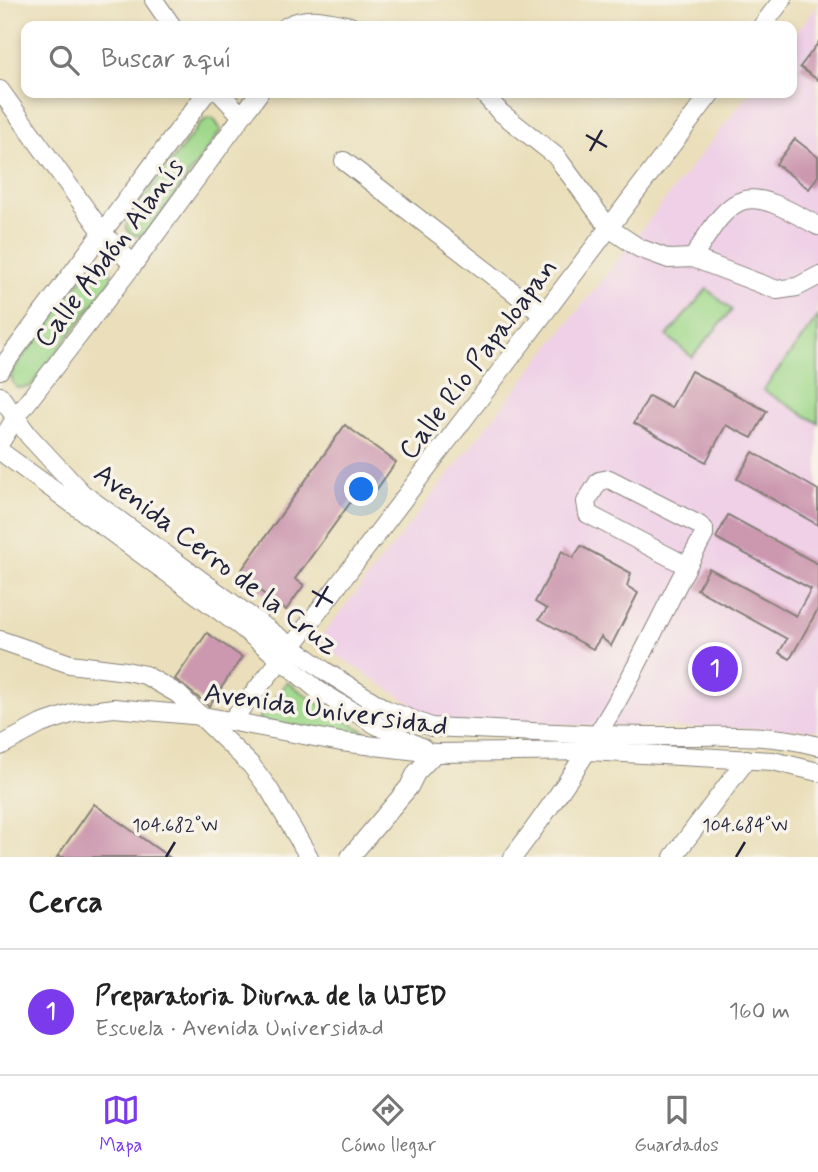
<!DOCTYPE html>
<html lang="es">
<head>
<meta charset="utf-8">
<style>
	body { margin:0; font-family:Mynerve,sans-serif; background:#f2f2f2; color:#222 }
	.you { position:absolute; left:362px; top:490px; width:24px; height:24px; margin:-18px; border:5px solid #fff; border-radius:50%; background:#1a73e8; box-shadow:0 0 0 10px #1a73e833 }
	.badge { display:grid; place-items:center; width:46px; height:46px; border-radius:50%; background:#7c3aed; color:#fff; font-size:23px; font-weight:700 }
	.pin { position:absolute; translate:-50% -50%; border:4px solid #fff; box-shadow:0 2px 7px #0006 }
	.list { margin:0; padding:0; list-style:none }
	h2 { display:flex; justify-content:space-between; align-items:center; height:91px; margin:0; padding:0 28px; font-size:30px }
	h2 small { font-size:23px; font-weight:400; color:#767676 }
	.list li { display:grid; grid-template-columns:46px 1fr auto; gap:21px; align-items:center; box-sizing:border-box; height:126px; padding:0 28px; border-top:2px solid #e0e0e0 }
	.list b { display:block; font-size:26px; white-space:nowrap }
	.list p { margin:0; font-size:23px; white-space:nowrap; color:#767676 }
	.list em { font-size:23px; font-style:normal; color:#767676 }
	.icon { flex:none; width:38px; height:38px; fill:none; stroke:currentColor; stroke-width:2; stroke-linecap:round; stroke-linejoin:round }
	.map { position:relative; flex:none; width:818px; height:857px; overflow:hidden }
	.search { position:absolute; background:#fff; box-shadow:0 4px 10px #0003; left:21px; right:21px; top:21px; height:77px; display:flex; align-items:center; gap:18px; box-sizing:border-box; padding:0 24px; border-radius:14px; color:#767676; font-size:26px }
	.sheet { height:217px; background:#fff }
	nav { display:flex; justify-content:space-around; align-items:center; box-sizing:border-box; height:98px; border-top:2px solid #e0e0e0; background:#fff; font-size:19px; color:#767676 }
	nav a { display:grid; justify-items:center; gap:4px }
	nav .on { color:#7c3aed }
	.map>svg:first-child { display:block }
</style>
</head>
<body>
<div class="map">
<svg width="818" height="857" viewBox="0 0 818 857">
	<rect width="100%" height="100%" fill="#f7f3e8"/>
	<filter id="ink" filterUnits="userSpaceOnUse"><feTurbulence type="fractalNoise" baseFrequency=".0143" numOctaves="2"/><feDisplacementMap in="SourceGraphic" scale="14" xChannelSelector="R" yChannelSelector="G"/><feConvolveMatrix kernelMatrix="1 2 1 2 8 2 1 2 1" color-interpolation-filters="sRGB"/></filter>
	<filter id="wash" filterUnits="userSpaceOnUse"><feTurbulence type="fractalNoise" baseFrequency=".00686" numOctaves="4" result="noise"/><feDisplacementMap in="SourceGraphic" scale="28" xChannelSelector="R" yChannelSelector="G"/><feGaussianBlur stdDeviation="1.57" result="paint"/><feColorMatrix in="noise" values="0 0 0 0 0 0 0 0 0 0 0 0 0 0 0 0 0 1.4 0 .05"/><feComposite in="paint" operator="in"/></filter>
	<g filter="url(#wash)">
		<rect width="100%" height="100%" fill="#eadfba"/>
		<path fill="#efd0e7" d="M 817,6 L 818,730 L 439,722 L 317,642 L 749,93 L 792,93 L 792,38 Z"/>
		<g fill="#9fd88a" stroke="#607d62" stroke-width="2">
			<path d="M 208,118 L 214,119 L 221,130 L 147,233 L 138,236 L 130,234 L 126,227 L 128,218 L 201,123 Z"/>
			<path d="M 103,264 L 110,268 L 112,276 L 111,281 L 30,387 L 17,388 C 11,382 10,377 13,370 L 89,270 L 95,265 Z"/>
			<path d="M 707,289 L 732,310 L 692,357 L 667,336 Z"/>
			<path d="M 818,317 L 818,423 L 763,390 Z"/>
			<path d="M 287,682 L 325,708 L 371,735 L 370,738 L 258,720 Z"/>
		</g>
		<g id="blocks">
			<g fill="#cc98af">
				<path d="M 818,43 L 818,80 L 800,67 Z"/>
				<path d="M 795,139 L 818,157 L 818,176 L 809,189 L 776,164 Z"/>
				<path d="M 691,371 L 767,411 L 752,438 L 726,425 L 706,462 L 634,423 L 649,396 L 671,408 Z"/>
				<path d="M 345,425 L 396,462 L 374,493 L 363,485 L 295,579 L 304,585 L 286,610 L 238,575 Z"/>
				<path d="M 753,452 L 818,490 L 818,525 L 737,479 Z"/>
				<path d="M 728,515 L 818,564 L 818,609 L 790,659 L 779,653 L 787,639 L 697,589 L 709,568 L 796,616 L 811,589 L 716,538 Z"/>
				<path d="M 581,546 L 631,573 L 627,586 L 638,593 L 611,646 L 601,637 L 593,649 L 539,619 L 547,609 L 535,602 L 562,551 L 573,558 Z"/>
				<path d="M 207,633 L 242,657 L 209,706 L 175,679 Z"/>
				<path d="M 94,804 L 169,857 L 57,857 Z"/>
			</g>
		</g>
	</g>
	<g filter="url(#ink)">
		<use href="#blocks" fill-opacity="0" stroke="#86807a" stroke-width="2"/>
		<g fill="none" stroke-linecap="round" stroke-linejoin="round">
			<defs>
				<g id="minor">
					<path d="M 154,0 L 172,26"/>
					<path d="M 287,26 C 308,15 327,21 350,26"/>
					<path d="M 762,26 L 782,0"/>
					<path d="M 0,90 L 103,233 L 133,265"/>
					<path d="M 220,93 L 242,116"/>
					<path d="M 483,93 L 500,112 L 556,156 L 609,228 L 639,248 L 669,259 L 693,258 L 777,290 L 797,287 L 818,276"/>
					<path d="M 344,161 L 542,314"/>
					<path d="M 693,258 C 736,186 746,186 818,226"/>
					<path d="M 0,370 L 206,93"/>
					<path d="M 0,396 L 29,436 L 82,493 L 325,671 L 385,709 L 431,727 C 503,730 576,735 649,736 C 704,737 764,731 818,746"/>
					<path d="M 0,443 L 16,417 L 133,265 L 259,93"/>
					<path d="M 0,451 L 240,626 L 319,691 L 378,726 L 423,748"/>
					<path d="M 0,640 L 70,664 L 126,671 L 145,675 L 178,694 L 251,765 L 269,789 L 309,857"/>
					<path d="M 231,721 L 292,646 L 711,93"/>
					<path d="M 0,746 L 41,724 L 74,713 L 114,708 L 203,716 L 341,742 L 435,753 L 588,751 L 773,761 L 818,772"/>
					<path d="M 350,857 L 409,787 L 416,773 L 435,753"/>
					<path d="M 513,857 C 554,803 592,747 625,687 C 652,637 676,585 704,535 L 704,529 L 699,525 L 609,479 L 599,481 L 586,502 L 588,514 L 687,566"/>
					<path d="M 673,857 L 747,759"/>
				</g>
			</defs>
			<use href="#minor" stroke="#86807a" stroke-width="20"/>
			<use href="#minor" stroke="#fff" stroke-width="18"/>
		</g>
	</g>
	<path fill="none" stroke="#22223b" stroke-width="2.5" d="M 586,135 L 607,147M 590,151 L 602,130M 312,591 L 333,603M 316,607 L 328,586M 166,857 L 175,842M 736,857 L 745,842"/>
	<g text-anchor="middle" stroke-width="7" stroke-linejoin="round" paint-order="stroke">
		<g font-size="28" fill="#22223b" stroke="#f7f3e8">
			<text transform="translate(108 252) rotate(-53)" y="10">Calle Abdón Alanís</text>
			<text transform="translate(477 358) rotate(-53)" y="10">Calle Río Papaloapan</text>
			<text transform="translate(217 558) rotate(37)" y="10">Avenida Cerro de la Cruz</text>
			<text transform="translate(326 708) rotate(8)" y="10">Avenida Universidad</text>
		</g>
	</g>
	<g font-size="18" text-anchor="middle" fill="#22223b" stroke="#f7f3e8" stroke-width="7" stroke-linejoin="round" paint-order="stroke">
		<text x="175" y="831">104.682°W</text>
		<text x="745" y="831">104.684°W</text>
	</g>
</svg>
<div class="you"></div>
<div class="pin badge" style="left:715px;top:669px">1</div>
<div class="search"><svg class="icon" aria-label="search" viewBox="0 0 24 24"><circle cx="10" cy="10" r="6"/><path d="M15 15l6 6"/></svg>Buscar aquí</div>
</div>
<section class="sheet">
<h2>Cerca<small></small></h2>
<ul class="list">
<li><span class="badge">1</span><div><b>Preparatoria Diurna de la UJED</b><p>Escuela · Avenida Universidad</p></div><em>160 m</em></li>
</ul>
</section>
<nav>
<a class="on"><svg class="icon" aria-label="map" viewBox="0 0 24 24"><path d="M3 6l6-2 6 2 6-2v14l-6 2-6-2-6 2zM9 4v14M15 6v14"/></svg>Mapa</a>
<a><svg class="icon" aria-label="directions" viewBox="0 0 24 24"><path d="M12 3l9 9-9 9-9-9zM9 14v-3h6M13 9l2 2-2 2"/></svg>Cómo llegar</a>
<a><svg class="icon" aria-label="saved" viewBox="0 0 24 24"><path d="M7 4h10v16l-5-4-5 4z"/></svg>Guardados</a>
</nav>
</body>
</html>
